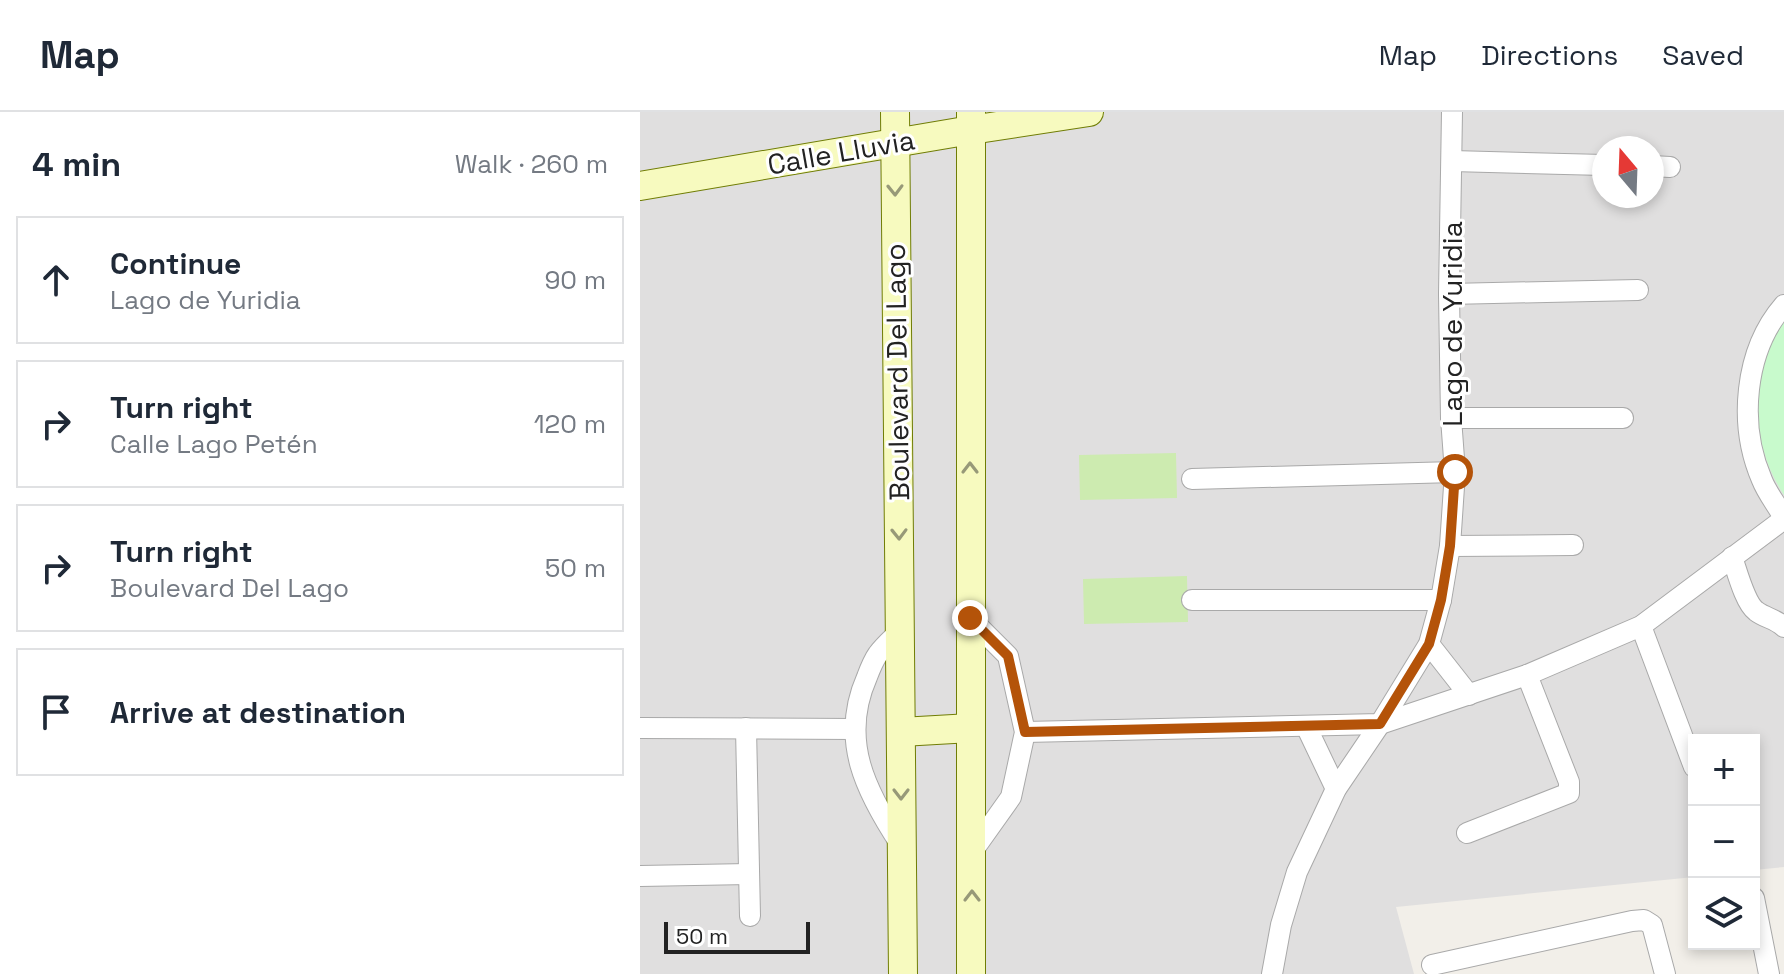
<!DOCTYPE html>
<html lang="en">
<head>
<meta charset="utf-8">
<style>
	body { margin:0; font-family:"Space Grotesk",sans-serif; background:#f6f6f7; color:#1f2937 }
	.controls { position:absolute; right:24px; bottom:24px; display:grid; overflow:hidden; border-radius:0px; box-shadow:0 4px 12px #0003 }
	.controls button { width:72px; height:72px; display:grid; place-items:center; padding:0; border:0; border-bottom:2px solid #e0e1e3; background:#fff; color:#1f2937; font:40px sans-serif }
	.compass { position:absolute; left:952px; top:24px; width:72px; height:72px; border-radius:50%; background:#fff; box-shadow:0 4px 12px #0003; rotate:341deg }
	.scale { position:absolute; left:24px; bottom:20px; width:146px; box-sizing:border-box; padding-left:8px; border:4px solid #222; border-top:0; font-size:22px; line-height:28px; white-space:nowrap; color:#222; -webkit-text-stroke:6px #fff; paint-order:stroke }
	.stop { position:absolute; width:24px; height:24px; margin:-18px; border:6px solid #b45309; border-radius:50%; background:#fff }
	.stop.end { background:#b45309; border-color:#fff; box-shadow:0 2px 8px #0008 }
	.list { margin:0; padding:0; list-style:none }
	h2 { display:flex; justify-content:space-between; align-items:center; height:104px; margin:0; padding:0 32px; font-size:34px }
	h2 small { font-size:26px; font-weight:400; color:#747a83 }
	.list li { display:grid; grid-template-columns:52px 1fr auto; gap:24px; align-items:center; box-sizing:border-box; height:128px; margin:0 16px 16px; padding:0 16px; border:2px solid #e0e1e3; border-radius:0px }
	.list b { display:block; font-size:30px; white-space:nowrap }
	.list p { margin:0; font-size:26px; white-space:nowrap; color:#747a83 }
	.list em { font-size:26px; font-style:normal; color:#747a83 }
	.icon { flex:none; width:44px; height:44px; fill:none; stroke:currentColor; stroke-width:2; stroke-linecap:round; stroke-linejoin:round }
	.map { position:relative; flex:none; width:1144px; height:862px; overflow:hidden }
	header { display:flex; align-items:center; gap:48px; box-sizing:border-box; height:112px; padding:0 40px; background:#fff; border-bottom:2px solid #e0e1e3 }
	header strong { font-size:38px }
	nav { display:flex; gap:44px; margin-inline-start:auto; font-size:28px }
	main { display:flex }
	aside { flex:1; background:#fff }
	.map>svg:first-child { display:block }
</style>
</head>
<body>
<header>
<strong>Map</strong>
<nav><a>Map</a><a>Directions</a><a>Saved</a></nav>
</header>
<main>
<aside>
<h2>4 min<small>Walk · 260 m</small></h2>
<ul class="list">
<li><svg class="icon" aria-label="ahead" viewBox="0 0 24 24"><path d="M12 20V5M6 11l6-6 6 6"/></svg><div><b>Continue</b><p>Lago de Yuridia</p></div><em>90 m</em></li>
<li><svg class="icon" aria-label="right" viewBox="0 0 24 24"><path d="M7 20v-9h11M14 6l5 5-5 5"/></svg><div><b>Turn right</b><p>Calle Lago Petén</p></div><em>120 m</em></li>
<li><svg class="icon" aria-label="right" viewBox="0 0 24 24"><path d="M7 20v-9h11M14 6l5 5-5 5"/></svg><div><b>Turn right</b><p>Boulevard Del Lago</p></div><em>50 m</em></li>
<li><svg class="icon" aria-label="arrive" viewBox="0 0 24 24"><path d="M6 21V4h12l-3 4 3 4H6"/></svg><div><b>Arrive at destination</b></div></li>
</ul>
</aside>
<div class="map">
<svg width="1144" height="862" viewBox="0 0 1144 862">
	<rect width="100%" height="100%" fill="#f2efe9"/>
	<path fill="#e0dfdf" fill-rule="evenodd" d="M 0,0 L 1144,0 L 1144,755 L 1114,758 L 1114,628 L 1054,628 L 1054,765 L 756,795 L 774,862 L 0,862 ZM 964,36 L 1012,36 L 1012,84 L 964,84 Z"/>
	<g fill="#cdebb0">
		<path d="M 536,341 L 537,386 L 440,388 L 439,343 Z"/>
		<path d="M 547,464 L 548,510 L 444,512 L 443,467 Z"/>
	</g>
	<path fill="#c8facc" d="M 1144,208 L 1144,383 C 1109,331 1109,260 1144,208 Z"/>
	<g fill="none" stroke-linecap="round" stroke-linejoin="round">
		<defs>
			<g id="street">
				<path d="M 812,49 L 964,53"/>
				<path d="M 1012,54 L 1030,55"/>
				<path d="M 809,182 L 998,178"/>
				<path d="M 1144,193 C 1104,239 1098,313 1122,368 C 1127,381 1137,393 1144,406"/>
				<path d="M 811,306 L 983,306"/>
				<path d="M 552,367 L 815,360"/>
				<path d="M 810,434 L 933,433"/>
				<path d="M 1092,445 C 1097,459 1105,491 1116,499 C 1125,506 1136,507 1144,515"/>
				<path d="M 552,488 L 801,488"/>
				<path d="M 330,506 L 368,544 L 385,620 L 371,685 L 332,740"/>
				<path d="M 1001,514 L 1054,655"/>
				<path d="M 259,520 C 252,527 244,534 238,542 C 233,549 230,557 227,565 C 199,628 226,680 261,733"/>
				<path d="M 789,532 L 829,583"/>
				<path d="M 666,614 L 696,677"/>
				<path d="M 0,616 L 215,617"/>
				<path d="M 106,616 L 110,804"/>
				<path d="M 385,620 L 740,612 L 887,563 L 1001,514 L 1144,407"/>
				<path d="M 827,721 L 929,681 L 929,670 L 887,563"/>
				<path d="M 0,764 L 109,762"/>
				<path d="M 1114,786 L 1129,862"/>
				<path d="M 792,853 L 992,809 L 1004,808 L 1012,813 L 1025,862"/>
				<path d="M 632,862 L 641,813 L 657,760 L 696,677 L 740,612 L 789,532 L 801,488 L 810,434 L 815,360 L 811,306 L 809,182 L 812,0"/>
			</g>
			<g id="secondary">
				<path d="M 255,0 L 263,862"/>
				<path d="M 331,0 L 331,862"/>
				<path d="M 0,74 L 331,18 L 449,0"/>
				<path d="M 261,620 L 331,616"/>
			</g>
		</defs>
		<use href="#street" stroke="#a9a9a9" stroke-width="22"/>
		<use href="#secondary" stroke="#707d05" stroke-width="30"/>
		<use href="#street" stroke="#fff" stroke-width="20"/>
		<use href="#secondary" stroke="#f7fabf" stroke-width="28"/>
	</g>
	<defs><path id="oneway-chevron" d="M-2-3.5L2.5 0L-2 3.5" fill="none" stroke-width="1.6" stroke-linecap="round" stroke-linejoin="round" transform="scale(2)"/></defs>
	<g stroke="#979978">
		<use href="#oneway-chevron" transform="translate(255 78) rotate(89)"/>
		<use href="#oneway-chevron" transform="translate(330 356) rotate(-90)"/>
		<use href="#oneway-chevron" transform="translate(259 422) rotate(89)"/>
		<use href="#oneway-chevron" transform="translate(261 682) rotate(90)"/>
		<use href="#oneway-chevron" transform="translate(332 784) rotate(-90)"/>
	</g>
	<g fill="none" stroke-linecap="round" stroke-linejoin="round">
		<path stroke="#b45309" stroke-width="10" d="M 330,506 L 368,544 L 385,620 L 740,612 L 789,532 L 801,488 L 810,434 L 815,360"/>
	</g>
	<g text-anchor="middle" stroke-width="6" stroke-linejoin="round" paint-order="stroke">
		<g font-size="28" fill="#222" stroke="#fff">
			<text transform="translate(201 40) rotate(-10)" y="10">Calle Lluvia</text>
			<text transform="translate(812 212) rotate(-90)" y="10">Lago de Yuridia</text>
			<text transform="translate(257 260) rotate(-91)" y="10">Boulevard Del Lago</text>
		</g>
	</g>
</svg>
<div class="controls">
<button>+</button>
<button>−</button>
<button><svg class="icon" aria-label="layers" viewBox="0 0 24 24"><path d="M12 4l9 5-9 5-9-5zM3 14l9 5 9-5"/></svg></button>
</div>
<svg class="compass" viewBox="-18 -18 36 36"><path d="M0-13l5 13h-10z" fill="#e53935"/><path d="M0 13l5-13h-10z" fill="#747a83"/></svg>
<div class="scale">50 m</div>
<div class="stop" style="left:815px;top:360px"></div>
<div class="stop end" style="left:330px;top:506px"></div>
</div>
</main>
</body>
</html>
